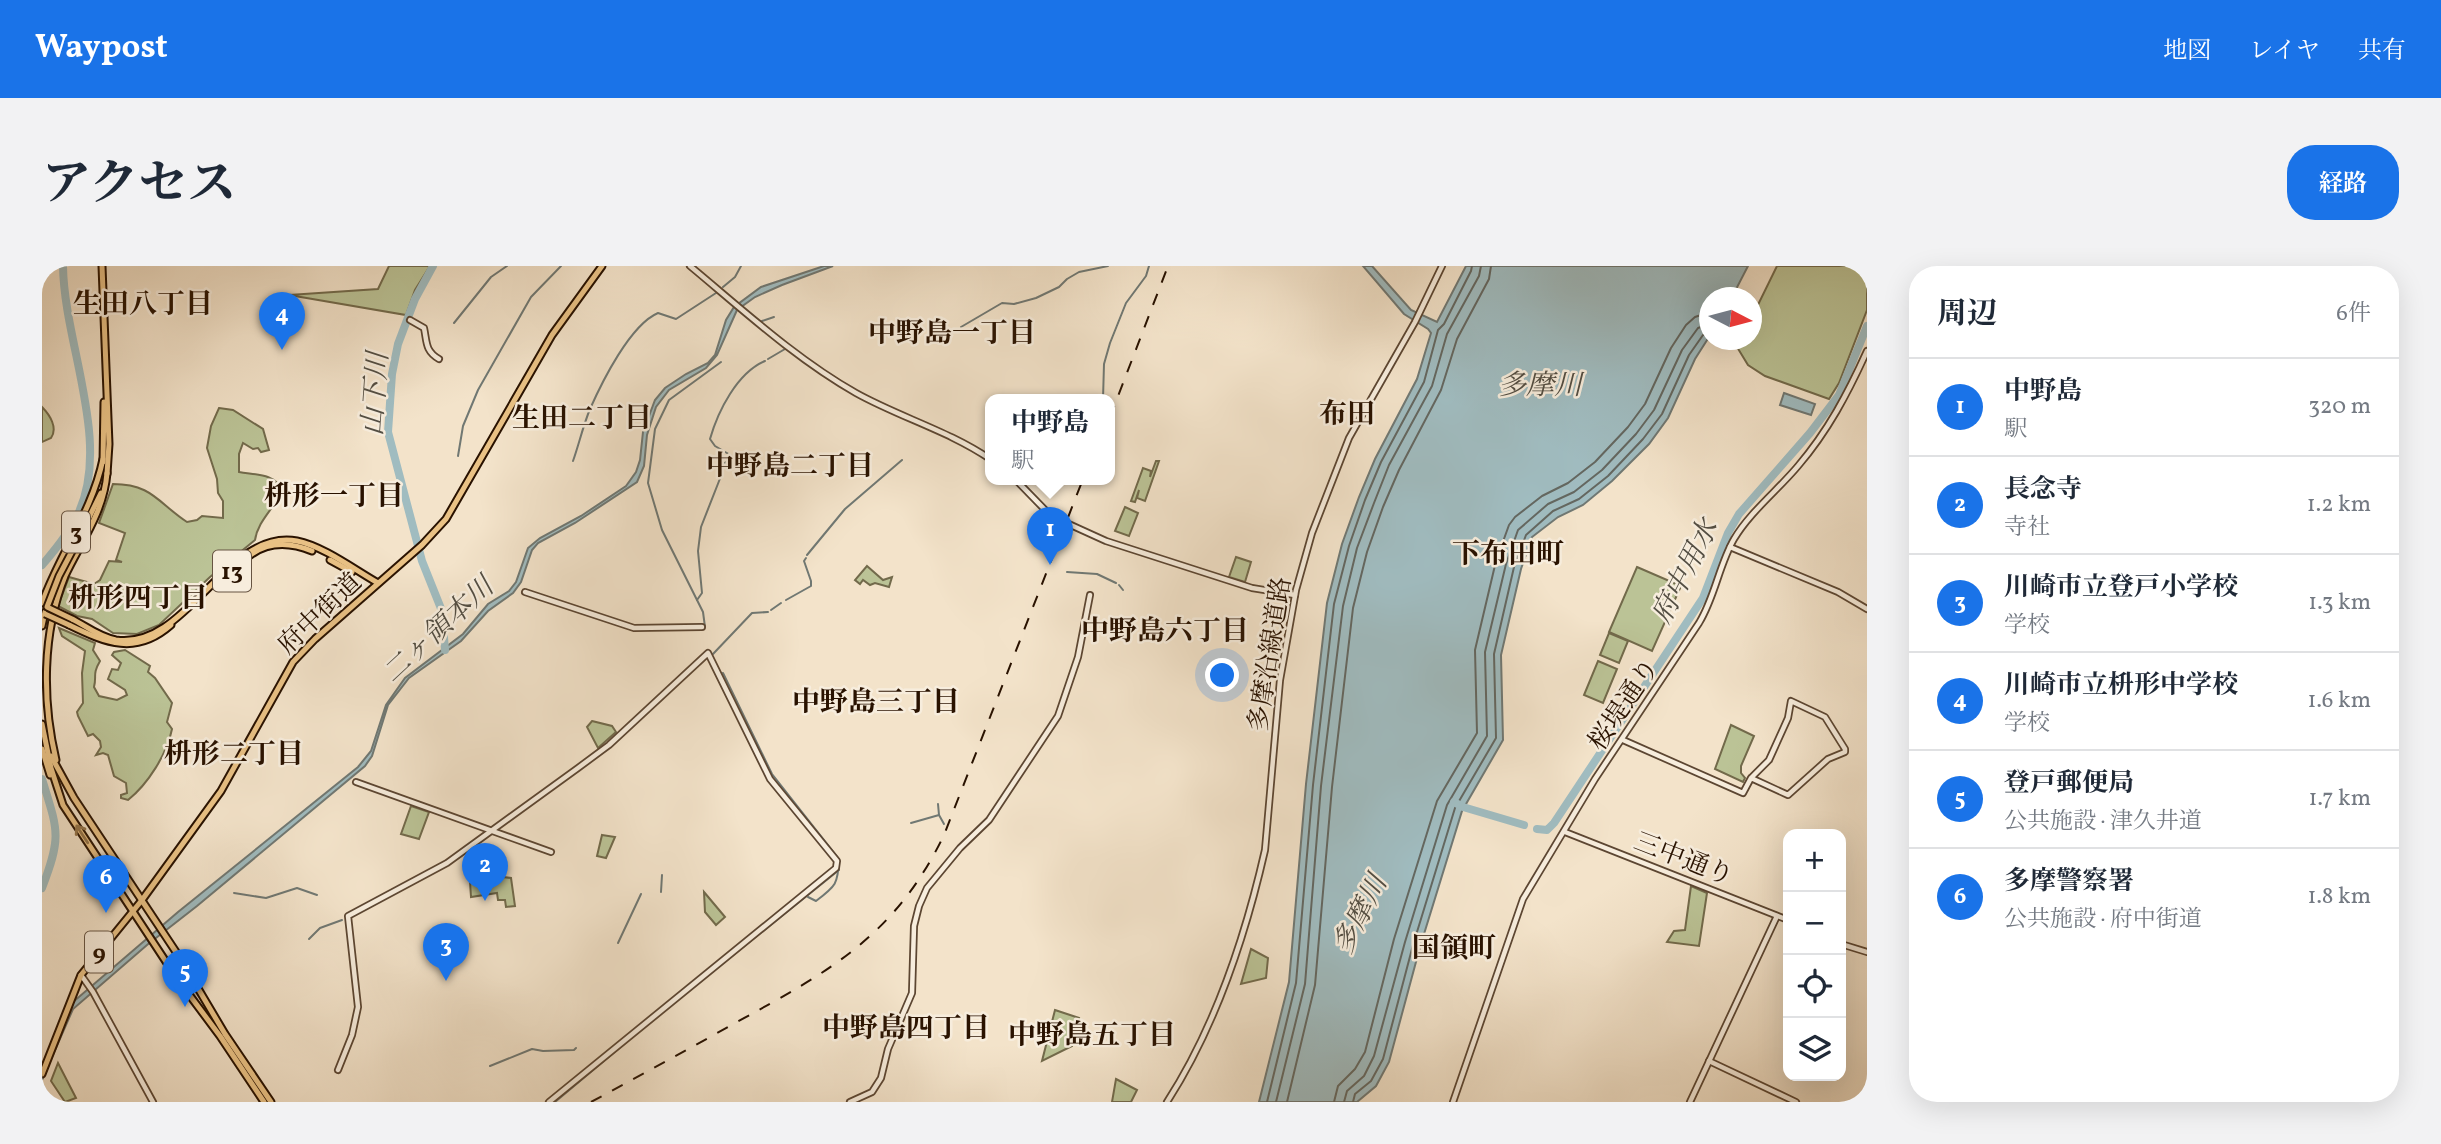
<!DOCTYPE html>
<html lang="ja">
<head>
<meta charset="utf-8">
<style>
	body { margin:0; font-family:Vollkorn,"Noto Serif JP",serif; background:#f2f2f3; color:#1f2937 }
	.controls { position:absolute; right:21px; bottom:21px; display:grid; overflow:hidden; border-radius:14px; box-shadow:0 7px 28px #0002 }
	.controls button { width:63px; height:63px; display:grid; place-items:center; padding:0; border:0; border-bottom:2px solid #e0e1e3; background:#fff; color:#1f2937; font:35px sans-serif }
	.compass { position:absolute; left:1657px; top:21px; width:63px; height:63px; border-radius:50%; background:#fff; box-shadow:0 7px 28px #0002; rotate:96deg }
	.you { position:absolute; left:1181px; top:410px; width:24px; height:24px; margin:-18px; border:5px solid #fff; border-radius:50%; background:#1a73e8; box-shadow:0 0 0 10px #1a73e833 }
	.badge { display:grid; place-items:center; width:46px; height:46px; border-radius:50%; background:#1a73e8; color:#fff; font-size:23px; font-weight:700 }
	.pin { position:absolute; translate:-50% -58px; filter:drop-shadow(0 2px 4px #0008) }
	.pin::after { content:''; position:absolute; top:37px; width:24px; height:21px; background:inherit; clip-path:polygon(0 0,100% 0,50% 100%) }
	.popup { position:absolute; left:943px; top:128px; width:130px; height:91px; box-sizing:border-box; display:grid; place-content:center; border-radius:14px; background:#fff; filter:drop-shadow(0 2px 5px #0005); font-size:23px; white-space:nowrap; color:#747a83 }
	.popup b { font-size:26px; color:#1f2937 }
	.popup::after { content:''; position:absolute; left:50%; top:100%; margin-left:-14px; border:14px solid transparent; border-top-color:#fff }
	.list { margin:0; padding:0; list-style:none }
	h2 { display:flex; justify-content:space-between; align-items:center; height:91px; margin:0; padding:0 28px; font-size:30px }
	h2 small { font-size:23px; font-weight:400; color:#747a83 }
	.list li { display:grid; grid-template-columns:46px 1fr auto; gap:21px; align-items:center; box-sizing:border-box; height:98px; padding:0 28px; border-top:2px solid #e0e1e3 }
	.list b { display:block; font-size:26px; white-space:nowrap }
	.list p { margin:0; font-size:23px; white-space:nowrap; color:#747a83 }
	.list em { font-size:23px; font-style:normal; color:#747a83 }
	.icon { flex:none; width:38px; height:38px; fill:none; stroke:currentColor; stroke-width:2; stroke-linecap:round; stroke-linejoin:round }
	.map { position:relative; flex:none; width:1825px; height:836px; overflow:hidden; border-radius:28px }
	header { display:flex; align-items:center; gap:42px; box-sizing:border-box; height:98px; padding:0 35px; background:#1a73e8; color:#fff }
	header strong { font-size:33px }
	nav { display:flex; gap:38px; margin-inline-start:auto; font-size:24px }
	.intro { display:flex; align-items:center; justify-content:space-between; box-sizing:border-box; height:168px; padding:0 42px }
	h1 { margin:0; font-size:49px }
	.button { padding:18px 32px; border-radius:28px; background:#1a73e8; color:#fff; font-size:24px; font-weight:700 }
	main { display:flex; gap:42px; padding:0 42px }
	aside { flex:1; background:#fff; border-radius:28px; box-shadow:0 7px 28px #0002 }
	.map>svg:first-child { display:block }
</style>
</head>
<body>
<header>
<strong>Waypost</strong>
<nav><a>地図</a><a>レイヤ</a><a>共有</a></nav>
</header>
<div class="intro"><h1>アクセス</h1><a class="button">経路</a></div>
<main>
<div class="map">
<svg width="1825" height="836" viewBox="0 0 1825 836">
	<rect width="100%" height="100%" fill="#f3e3ca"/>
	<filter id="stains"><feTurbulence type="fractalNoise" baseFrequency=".00286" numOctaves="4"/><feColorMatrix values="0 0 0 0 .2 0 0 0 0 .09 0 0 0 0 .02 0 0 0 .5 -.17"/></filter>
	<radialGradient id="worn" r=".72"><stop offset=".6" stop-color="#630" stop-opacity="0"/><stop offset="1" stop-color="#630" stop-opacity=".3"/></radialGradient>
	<g fill="#bbc396" stroke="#726a4b" stroke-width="2">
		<path d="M 347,0 L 388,0 L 373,24 L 364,49 L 247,29 L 336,23 Z"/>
		<path d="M 1735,0 L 1825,0 L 1825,44 L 1797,117 L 1787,133 L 1723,110 L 1706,99 L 1695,81 L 1698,74 L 1710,74 L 1710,51 Z"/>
		<path d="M 0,141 C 8,149 16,162 9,172 L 0,176 Z"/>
		<path d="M 177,142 L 191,144 L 221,163 L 227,184 L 219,186 L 216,182 L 211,183 L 201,177 L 197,188 L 197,206 C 214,209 232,207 240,224 C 233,242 216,254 213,274 L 168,311 L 117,359 L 95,368 L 71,367 L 50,353 L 35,350 L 16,340 L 27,311 L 52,318 L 58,314 L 67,295 L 80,296 L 74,294 L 83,267 L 57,257 L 71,218 C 110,218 116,237 145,256 L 155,254 L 160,250 L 181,252 L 181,235 L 176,227 L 175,213 L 165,182 L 169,160 Z"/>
		<path d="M 1114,195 L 1117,195 L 1103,235 L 1095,232 L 1097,224 L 1093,236 L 1089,235 L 1101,202 L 1109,205 L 1108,211 Z"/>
		<path d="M 1083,241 L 1096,247 L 1087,270 L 1073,265 Z"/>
		<path d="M 1194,291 L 1209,296 L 1203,316 L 1187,311 Z"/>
		<path d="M 825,300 L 841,314 L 850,311 L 847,321 L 833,317 L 828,319 L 821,314 L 818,318 L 813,314 Z"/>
		<path d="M 1595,301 L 1639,320 L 1610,385 L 1567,366 Z"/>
		<path d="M 17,362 L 53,377 L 51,384 L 58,395 C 50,409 55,409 52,421 L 57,430 L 75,434 L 85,429 L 83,424 L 66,413 L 70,403 L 76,404 L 79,397 L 70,389 L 72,386 L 83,384 L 108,400 L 106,406 L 113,412 L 130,437 L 125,456 L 130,463 C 125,488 106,518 86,534 L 79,532 L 79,529 L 85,527 L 84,517 L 72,510 L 66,489 L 61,487 L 54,489 L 59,481 L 58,475 L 51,468 L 46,470 L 36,450 L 35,446 L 41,437 L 40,407 L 43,385 L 20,370 Z"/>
		<path d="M 1567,367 L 1586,375 L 1577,397 L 1558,389 Z"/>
		<path d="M 1556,395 L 1575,403 L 1561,437 L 1542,429 Z"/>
		<path d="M 550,455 L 570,460 L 574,466 L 556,482 L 545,461 Z"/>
		<path d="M 1689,459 L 1712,470 L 1699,500 L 1699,507 L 1703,512 L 1701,516 L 1673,503 Z"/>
		<path d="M 369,540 L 387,546 L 377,573 L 359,568 Z"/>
		<path d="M 560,569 L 573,571 L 564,592 L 555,590 Z"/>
		<path d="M 427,600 L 461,603 L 461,611 L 469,612 L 473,640 L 464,641 L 463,634 L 456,634 L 455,627 L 429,631 Z"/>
		<path d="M 1649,620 L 1665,627 L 1657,680 L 1625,676 L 1632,665 L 1643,664 Z"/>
		<path d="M 662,626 L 683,651 L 674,659 L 663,646 Z"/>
		<path d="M 1209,683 L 1226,692 L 1224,712 L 1199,718 Z"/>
		<path d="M 1013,744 L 1037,752 L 1030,780 L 1000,795 Z"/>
		<path d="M 16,797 L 34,832 L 23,836 L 9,815 Z"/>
		<path d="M 1074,813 L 1095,824 L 1089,836 L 1070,836 Z"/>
	</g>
	<g fill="#a0bcc0" stroke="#707873" stroke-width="2">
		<path d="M 782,0 L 791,0 L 740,19 L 713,31 L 695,44 L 675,89 L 664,102 L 627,124 L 614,141 L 605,169 L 602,200 L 595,216 L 533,257 L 496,277 L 490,284 L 479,316 L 471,327 L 446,345 L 419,375 L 367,412 L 346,439 L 330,490 L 323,500 L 155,640 L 105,679 L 31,743 L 0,814 L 0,800 L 24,742 L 136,646 L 316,501 L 329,485 L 344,439 L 363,412 L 421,368 L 446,338 L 467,325 L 474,316 L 486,282 L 498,272 L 539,250 L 584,220 L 594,206 L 598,194 L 601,166 L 613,134 L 623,122 L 644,108 L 666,97 L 673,89 L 684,54 L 692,41 L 719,21 Z"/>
		<path d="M 1321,0 L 1330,0 L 1369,44 L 1395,56 L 1424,0 L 1706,0 L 1690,31 L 1668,32 L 1667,71 L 1653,93 L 1626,152 L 1607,178 L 1570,215 L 1541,239 L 1516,251 L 1490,271 L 1479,303 L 1459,389 L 1461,474 L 1420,545 L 1378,681 L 1347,796 L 1334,820 L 1315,836 L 1217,836 L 1247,716 L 1264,518 L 1285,337 L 1300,278 L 1317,231 L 1333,193 L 1375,113 L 1389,67 L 1386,63 L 1362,48 Z"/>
		<path d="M 1742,127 L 1773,138 L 1769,149 L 1738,139 Z"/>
	</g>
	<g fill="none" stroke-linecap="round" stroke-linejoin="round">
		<g stroke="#646760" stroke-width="2">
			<path d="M 1225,836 L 1254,717 L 1271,519 L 1292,338 L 1307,280 L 1323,234 L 1339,196 L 1382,116 L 1396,64 L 1402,58 L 1429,5 L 1430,0"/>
			<path d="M 1234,836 L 1263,718 L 1279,520 L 1301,340 L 1315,282 L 1332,237 L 1347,199 L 1390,120 L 1405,68 L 1437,10 L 1439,0"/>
			<path d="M 1245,836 L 1273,719 L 1290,521 L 1311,342 L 1325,286 L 1341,241 L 1357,204 L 1399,124 L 1415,73 L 1447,13 L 1449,0"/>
			<path d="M 1292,836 L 1296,820 L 1313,803 L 1323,786 L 1352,673 L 1395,535 L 1435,467 L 1433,384 L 1454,295 L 1467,259 L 1473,251 L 1500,230 L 1526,217 L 1553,196 L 1586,161 L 1603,138 L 1629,82 L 1644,59 L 1653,51 L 1668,46"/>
			<path d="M 1302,836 L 1305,825 L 1322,810 L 1332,790 L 1363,676 L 1405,539 L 1445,470 L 1443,386 L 1464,298 L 1476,264 L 1506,238 L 1532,226 L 1560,204 L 1594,168 L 1612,144 L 1640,84 L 1656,62 L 1668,58"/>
			<path d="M 1311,836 L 1313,828 L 1329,815 L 1341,793 L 1371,679 L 1413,542 L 1454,472 L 1452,388 L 1472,301 L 1484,269 L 1511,245 L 1537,233 L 1566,210 L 1601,173 L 1620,148 L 1647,89 L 1661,69 L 1668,66"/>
		</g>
		<g stroke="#707873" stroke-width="2">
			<path d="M 681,21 L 693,11 L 699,0"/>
			<path d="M 720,55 L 732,51"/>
			<path d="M 412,57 L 449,11 L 465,0"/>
			<path d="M 919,61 L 960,37 L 972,38 L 994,32 L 1017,21 L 1025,13 L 1037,6 L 1066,0"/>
			<path d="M 726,93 L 743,83"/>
			<path d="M 1061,133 L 1062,98 L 1068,77 L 1084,37 L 1104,10 L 1107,0"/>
			<path d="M 416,190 L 421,160 L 436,124 L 489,31 L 519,0"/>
			<path d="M 531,195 C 537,178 541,160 548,143 C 560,116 588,59 616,47 L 634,53 L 674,27"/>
			<path d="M 765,289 L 803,243 L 860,194"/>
			<path d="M 1025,306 L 1055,308 L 1074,317"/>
			<path d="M 1077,319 L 1081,324"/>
			<path d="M 655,334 L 660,327 L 656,285 L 659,261 L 679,210 L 680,200 L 690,190 L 673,180 L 668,173 C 676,145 695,107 723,95"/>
			<path d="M 744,334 L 769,320 L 769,315 L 762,295 L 764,292"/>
			<path d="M 729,344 L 739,337"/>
			<path d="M 663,361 L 661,346 L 620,264 L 606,217 L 613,163 L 627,134 L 679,96"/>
			<path d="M 671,388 L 710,347 L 726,346"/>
			<path d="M 681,407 L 730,508 L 797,593 C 796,618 794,620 774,635 L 766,631"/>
			<path d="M 896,538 L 897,549 L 902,558"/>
			<path d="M 869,557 L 897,549"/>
			<path d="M 619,626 L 620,609"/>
			<path d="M 192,627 L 224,632 L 255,622 L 275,629"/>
			<path d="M 267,673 L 278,662 L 300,654"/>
			<path d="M 576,677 L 599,628"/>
			<path d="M 629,739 L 797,604"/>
			<path d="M 448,800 L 490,783 L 501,785 L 532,784 L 534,782"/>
			<path d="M 513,836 L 606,758"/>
		</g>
		<g stroke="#a0bcc0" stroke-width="8">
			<path d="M 391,0 L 373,33 L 356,78 L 350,108 L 346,166 L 380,295 L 400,345 L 403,384"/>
			<path d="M 0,299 C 14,283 28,266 37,246 C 69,174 22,77 21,0"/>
			<path d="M 0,513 C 16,565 20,570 0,622"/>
			<path d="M 1412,536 L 1421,541 L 1482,559"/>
			<path d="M 1495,563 L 1505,564 L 1512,557 L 1661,332 L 1686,267 L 1697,248 L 1768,167 L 1797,129 L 1825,60"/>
		</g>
		<defs>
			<g id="minor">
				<path d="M 648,0 C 701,44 754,93 814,127 C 857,151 907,165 948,193"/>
				<path d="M 368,54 L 382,62 C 385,76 383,85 397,93"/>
				<path d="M 973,213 L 1009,250 L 1064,275 L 1210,322 L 1253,329"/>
				<path d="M 1688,281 L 1796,326 L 1825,343"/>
				<path d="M 483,326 L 592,362 L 660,361"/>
				<path d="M 1581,474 L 1701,527 L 1709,512 L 1746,529 L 1786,493 L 1803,486 L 1803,483 L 1783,451 L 1749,435 L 1746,452 L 1727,494 L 1709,512"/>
				<path d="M 314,516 L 509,586"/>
				<path d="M 1523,566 L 1746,654"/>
				<path d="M 1799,678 L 1825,686"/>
				<path d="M 39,709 L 51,726 L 111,836"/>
				<path d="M 1667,795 L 1754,836"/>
				<path d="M 296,804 L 310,769 L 316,741 L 306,650 L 405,597 L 536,502 L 567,479 L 666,387 L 728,513 L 795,595 L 794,602 L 507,836"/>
				<path d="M 808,836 L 830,826 L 839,812 L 846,783 L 870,727 L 872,660 L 877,640 L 885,622 L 918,582 L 947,554 L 1016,450 L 1036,391 L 1048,329"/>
				<path d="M 1125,836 C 1174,760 1203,672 1223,584 L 1238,414 L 1254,324 L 1270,267 L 1307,172 L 1373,56 L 1400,0"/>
				<path d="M 1411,836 L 1481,633 L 1553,513 L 1657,357 C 1673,331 1677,299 1692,273 C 1708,246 1736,224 1756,200 C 1786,165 1806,127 1825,85"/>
				<path d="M 1648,836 L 1735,650"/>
			</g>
			<g id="major">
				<path d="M 60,0 L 67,178 L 65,208"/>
				<path d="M 61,196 L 62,136"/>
				<path d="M 37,272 L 59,227"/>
				<path d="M 207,290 C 226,275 248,276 270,285"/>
				<path d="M 288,294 L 310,306"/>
				<path d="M 0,337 C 18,287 50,246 61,193"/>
				<path d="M 30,353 C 44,360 57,371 74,374 C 146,384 184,262 255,275 C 281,280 313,304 336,317"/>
				<path d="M 27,359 C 64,377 94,390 129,359"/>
				<path d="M 0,360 L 3,346"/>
				<path d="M 0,458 L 9,502 L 21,539 L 134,711 L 178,770 L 222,836"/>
				<path d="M 0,483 L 8,509"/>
				<path d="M 9,490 L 32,532 L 138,692 L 183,768 L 229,836"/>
				<path d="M 14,494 C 0,435 0,367 23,310 C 39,276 62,246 65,207"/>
				<path d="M 0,808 L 39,709 L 100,634 L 179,525 L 251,396 L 273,373 L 380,279 L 404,253 L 510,69 L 560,0"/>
			</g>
		</defs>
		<use href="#minor" stroke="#5c4632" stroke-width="8"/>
		<use href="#major" stroke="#291200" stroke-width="9"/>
		<use href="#minor" stroke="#f7eddd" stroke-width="4.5"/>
		<use href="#major" stroke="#eac285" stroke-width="5"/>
		<g stroke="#291200" stroke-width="2" stroke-dasharray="12 12" stroke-linecap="butt">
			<path d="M 1068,151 L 1126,0"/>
			<path d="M 549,836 C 597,810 645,784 693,757 C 788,705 853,670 902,569 L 1041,213"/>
		</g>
		<defs>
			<g id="major-bridge">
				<path d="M 3,348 L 27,359"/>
				<path d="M 30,353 L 5,341 L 17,310 L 37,272"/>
			</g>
		</defs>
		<use href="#major-bridge" stroke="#291200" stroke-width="9" stroke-linecap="butt"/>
		<use href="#major-bridge" stroke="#eac285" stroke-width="5"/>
	</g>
	<defs><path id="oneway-shaft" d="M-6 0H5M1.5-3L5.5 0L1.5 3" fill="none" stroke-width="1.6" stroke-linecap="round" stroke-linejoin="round" transform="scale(1.75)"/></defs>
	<use stroke="#937349" href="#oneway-shaft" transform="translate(40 568) rotate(-123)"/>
	<g text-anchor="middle" stroke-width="5" stroke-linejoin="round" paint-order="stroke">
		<g fill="#f7eddd" stroke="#675442" stroke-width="2">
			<rect x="20" y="245.5" width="28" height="41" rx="5"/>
			<rect x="171" y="284.5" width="38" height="41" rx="5"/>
			<rect x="43" y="665.5" width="28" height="41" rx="5"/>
		</g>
		<g font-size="24" font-weight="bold" fill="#291200">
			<text x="34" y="274">3</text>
			<text x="190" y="313">13</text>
			<text x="57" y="694">9</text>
		</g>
		<g font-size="26" fill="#291200" stroke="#f7eddd">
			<text transform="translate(277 347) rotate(-44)" y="9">府中街道</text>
			<text transform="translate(1227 388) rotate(-81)" y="9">多摩沿線道路</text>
			<text transform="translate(1581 438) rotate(-56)" y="9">桜堤通り</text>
			<text transform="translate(1642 592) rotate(21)" y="9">三中通り</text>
		</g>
		<g font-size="28" font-weight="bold" fill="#291200" stroke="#f7eddd">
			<text x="101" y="47">生田八丁目</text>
			<text x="910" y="76">中野島一丁目</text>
			<text x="1305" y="157">布田</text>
			<text x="540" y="161">生田二丁目</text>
			<text x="748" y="209">中野島二丁目</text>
			<text x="292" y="239">枡形一丁目</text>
			<text x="1466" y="297">下布田町</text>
			<text x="96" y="341">枡形四丁目</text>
			<text x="1123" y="374">中野島六丁目</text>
			<text x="834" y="445">中野島三丁目</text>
			<text x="192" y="497">枡形二丁目</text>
			<text x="1412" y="691">国領町</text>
			<text x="864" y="771">中野島四丁目</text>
			<text x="1050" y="778">中野島五丁目</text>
		</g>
		<g font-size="28" font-style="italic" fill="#534e43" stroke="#f7eddd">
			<text x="1498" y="128">多摩川</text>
			<text transform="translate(332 128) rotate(-86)" y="10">山下川</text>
			<text transform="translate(1642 305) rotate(-63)" y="10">府中用水</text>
			<text transform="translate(395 363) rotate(-43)" y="10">二ヶ領本川</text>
			<text transform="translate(1317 648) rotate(-63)" y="10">多摩川</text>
		</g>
	</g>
	<rect width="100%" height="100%" filter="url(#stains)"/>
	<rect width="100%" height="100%" fill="url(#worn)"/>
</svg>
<div class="controls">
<button>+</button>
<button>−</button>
<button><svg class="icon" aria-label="locate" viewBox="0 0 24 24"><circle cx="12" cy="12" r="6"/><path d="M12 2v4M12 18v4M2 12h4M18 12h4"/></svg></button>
<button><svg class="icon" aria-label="layers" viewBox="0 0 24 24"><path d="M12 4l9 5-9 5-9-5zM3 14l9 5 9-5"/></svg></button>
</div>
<svg class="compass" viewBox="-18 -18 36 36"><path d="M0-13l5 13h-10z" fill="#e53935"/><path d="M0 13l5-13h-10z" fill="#747a83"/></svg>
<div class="you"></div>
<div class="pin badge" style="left:1008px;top:299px">1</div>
<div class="popup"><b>中野島</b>駅</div>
<div class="pin badge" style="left:443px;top:635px">2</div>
<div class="pin badge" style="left:404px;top:715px">3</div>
<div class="pin badge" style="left:240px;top:84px">4</div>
<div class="pin badge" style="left:143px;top:741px">5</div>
<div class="pin badge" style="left:64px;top:647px">6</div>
</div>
<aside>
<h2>周辺<small>6件</small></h2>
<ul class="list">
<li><span class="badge">1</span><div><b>中野島</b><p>駅</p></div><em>320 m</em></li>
<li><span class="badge">2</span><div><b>長念寺</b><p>寺社</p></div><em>1.2 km</em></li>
<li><span class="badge">3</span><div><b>川崎市立登戸小学校</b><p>学校</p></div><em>1.3 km</em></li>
<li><span class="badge">4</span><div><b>川崎市立枡形中学校</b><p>学校</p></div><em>1.6 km</em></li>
<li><span class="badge">5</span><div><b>登戸郵便局</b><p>公共施設 · 津久井道</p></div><em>1.7 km</em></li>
<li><span class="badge">6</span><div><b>多摩警察署</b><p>公共施設 · 府中街道</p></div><em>1.8 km</em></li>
</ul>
</aside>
</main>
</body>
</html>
